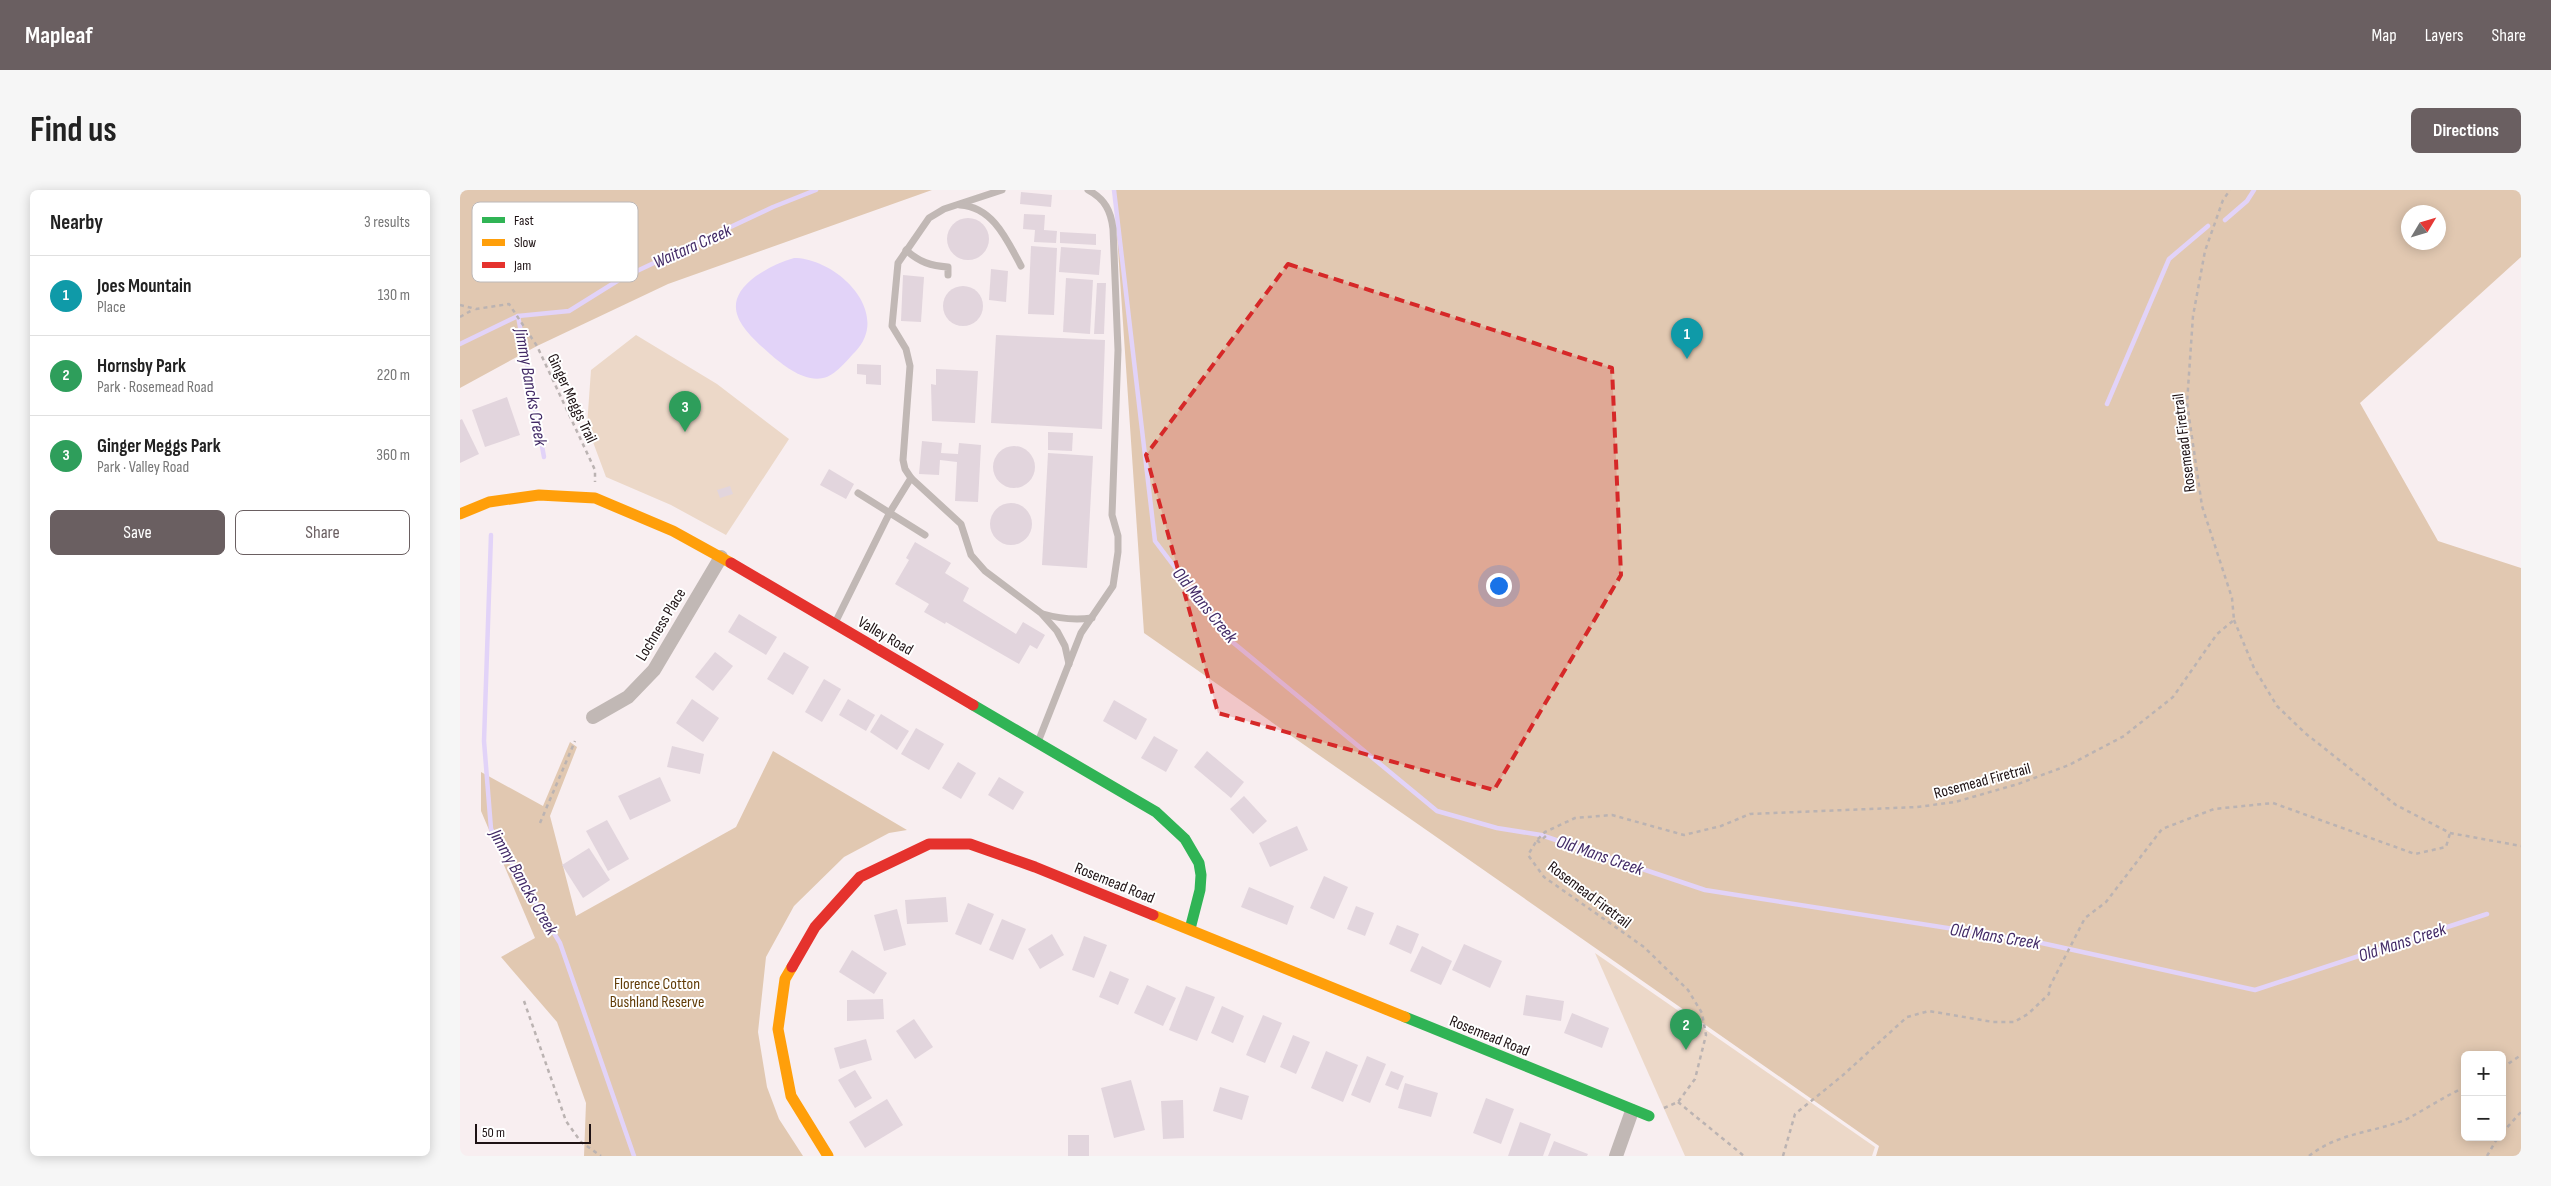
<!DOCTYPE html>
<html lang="en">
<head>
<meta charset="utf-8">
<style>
	body { margin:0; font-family:"Sofia Sans Condensed",sans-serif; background:#f6f6f6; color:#222 }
	.controls { position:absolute; right:15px; bottom:15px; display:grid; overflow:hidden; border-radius:8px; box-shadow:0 2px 12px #0003 }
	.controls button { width:45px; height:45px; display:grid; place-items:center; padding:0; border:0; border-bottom:1px solid #e0e0e0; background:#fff; color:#222; font:25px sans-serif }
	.compass { position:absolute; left:1941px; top:15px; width:45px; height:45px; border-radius:50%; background:#fff; box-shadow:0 2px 12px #0003; rotate:52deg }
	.scale { position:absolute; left:15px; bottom:12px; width:116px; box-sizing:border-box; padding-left:5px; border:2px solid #1e1214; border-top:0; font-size:14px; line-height:18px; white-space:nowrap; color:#1e1214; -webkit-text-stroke:4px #fff; paint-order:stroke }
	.you { position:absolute; left:1038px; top:395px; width:18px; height:18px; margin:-12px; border:4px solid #fff; border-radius:50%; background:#1a73e8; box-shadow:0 0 0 8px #1a73e833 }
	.badge { display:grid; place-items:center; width:32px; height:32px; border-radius:50%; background:#6a5f61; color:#fff; font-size:16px; font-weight:700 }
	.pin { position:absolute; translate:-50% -41px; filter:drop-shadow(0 1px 2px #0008) }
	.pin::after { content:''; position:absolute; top:26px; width:18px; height:15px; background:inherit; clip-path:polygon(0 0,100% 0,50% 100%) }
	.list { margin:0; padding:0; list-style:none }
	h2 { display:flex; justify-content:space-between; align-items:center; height:65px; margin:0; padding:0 20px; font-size:21px }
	h2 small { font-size:16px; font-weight:400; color:#767676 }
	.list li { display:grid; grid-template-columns:32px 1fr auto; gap:15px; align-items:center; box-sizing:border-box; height:80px; padding:0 20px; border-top:1px solid #e0e0e0 }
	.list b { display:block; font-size:19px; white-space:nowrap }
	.list p { margin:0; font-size:16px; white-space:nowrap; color:#767676 }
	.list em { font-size:16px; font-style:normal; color:#767676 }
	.actions { display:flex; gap:10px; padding:15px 20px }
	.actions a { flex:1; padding:11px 0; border:1px solid #6a5f61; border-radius:8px; text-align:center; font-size:18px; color:#6a5f61 }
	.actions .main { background:#6a5f61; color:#fff }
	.map { position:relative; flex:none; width:2061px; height:966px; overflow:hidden; border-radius:8px }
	header { display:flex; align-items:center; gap:30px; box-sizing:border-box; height:70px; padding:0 25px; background:#6a5f61; color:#fff }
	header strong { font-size:24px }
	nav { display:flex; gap:28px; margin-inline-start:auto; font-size:18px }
	.intro { display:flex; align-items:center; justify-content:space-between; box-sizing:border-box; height:120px; padding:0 30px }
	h1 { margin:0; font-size:35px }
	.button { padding:12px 22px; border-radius:8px; background:#6a5f61; color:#fff; font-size:18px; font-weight:700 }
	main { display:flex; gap:30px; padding:0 30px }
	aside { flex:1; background:#fff; border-radius:8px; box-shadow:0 2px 12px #0003 }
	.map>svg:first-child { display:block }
</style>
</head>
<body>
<header>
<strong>Mapleaf</strong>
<nav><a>Map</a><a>Layers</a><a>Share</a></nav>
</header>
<div class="intro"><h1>Find us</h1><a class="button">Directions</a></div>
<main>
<aside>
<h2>Nearby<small>3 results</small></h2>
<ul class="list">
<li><span class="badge" style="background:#0f9aa8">1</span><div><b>Joes Mountain</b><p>Place</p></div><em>130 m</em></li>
<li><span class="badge" style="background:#2e9e5b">2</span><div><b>Hornsby Park</b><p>Park · Rosemead Road</p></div><em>220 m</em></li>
<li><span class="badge" style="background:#2e9e5b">3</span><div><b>Ginger Meggs Park</b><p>Park · Valley Road</p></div><em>360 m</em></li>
</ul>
<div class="actions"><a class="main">Save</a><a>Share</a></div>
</aside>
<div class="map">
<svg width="2061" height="966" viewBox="0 0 2061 966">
	<rect width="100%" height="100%" fill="#f8eef0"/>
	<g fill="#ecd8c8">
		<path d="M 176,145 L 257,194 L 329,249 L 266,345 L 211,315 L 146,287 L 127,236 L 131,180 Z"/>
		<path d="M 1135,763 L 1415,957 L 1412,966 L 1225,966 Z"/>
	</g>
	<g fill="#e1c8b1" fill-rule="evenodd">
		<path d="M 0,0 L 472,0 L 208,94 L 77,156 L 0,198 Z"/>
		<path d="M 654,0 L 2061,0 L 2061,67 L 1900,213 L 1978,351 L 2061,378 L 2061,966 L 1416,966 L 1419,956 L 684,443 ZM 1978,22 L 1978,52 L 1948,52 L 1948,22 ZM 2005,865 L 2042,865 L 2042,947 L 2005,947 Z"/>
		<path d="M 110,552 L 117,557 L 90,626 L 116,726 L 276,637 L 313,561 L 447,640 L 429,643 L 384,667 L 334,716 L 306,767 L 298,842 L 307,897 L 319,929 L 343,966 L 124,966 L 126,913 L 97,832 L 41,767 L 75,748 L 21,621 L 21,582 L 83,616 Z"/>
	</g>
	<path fill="#e2d3f8" d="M 334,68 C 376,68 433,122 395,162 C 387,170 375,186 363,188 C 344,192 324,176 310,164 C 282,139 257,115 296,86 C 308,78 320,72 334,68 Z"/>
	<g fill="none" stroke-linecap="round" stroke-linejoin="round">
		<g stroke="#e2d3f8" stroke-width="4.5">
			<path d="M 654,0 L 695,351 L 770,450 L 977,621 L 1037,638 L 1081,645 L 1245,700 L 1577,752 L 1795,800 L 2027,724"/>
			<path d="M 1765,30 L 1787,11 L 1794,0"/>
			<path d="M 58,126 L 84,267"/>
			<path d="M 0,154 L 58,126 L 109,121 L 162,88 L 313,17 L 356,0"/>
			<path d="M 1647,214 L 1709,69 L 1748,36"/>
			<path d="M 31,345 L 24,551 L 31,639 L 100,753 L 174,966"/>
		</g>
	</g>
	<g fill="#e2d5dd">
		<path d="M 561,2 L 592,5 L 591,17 L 560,14 Z"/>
		<path d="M 564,24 L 585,25 L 584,40 L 597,41 L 596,53 L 574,52 L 575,40 L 563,39 Z"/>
		<circle cx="508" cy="49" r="21"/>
		<path d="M 600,42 L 636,44 L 636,55 L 600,53 Z"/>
		<path d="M 571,56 L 597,58 L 594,125 L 568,124 Z"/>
		<path d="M 601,57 L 641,60 L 639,85 L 599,82 Z"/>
		<path d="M 531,79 L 548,81 L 546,112 L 529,110 Z"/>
		<path d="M 443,85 L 464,87 L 461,132 L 441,131 Z"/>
		<path d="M 606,88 L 633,90 L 630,144 L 603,142 Z"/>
		<path d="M 637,93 L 646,93 L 644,144 L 634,144 Z"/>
		<circle cx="503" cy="116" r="20"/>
		<path d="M 536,145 L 645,150 L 642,239 L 531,233 Z"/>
		<path d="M 397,174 L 421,175 L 421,195 L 406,194 L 406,185 L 397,184 Z"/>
		<path d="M 476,179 L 518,181 L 515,233 L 472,231 L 471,194 L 476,195 Z"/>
		<path d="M 47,207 L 60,245 L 25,257 L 12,220 Z"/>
		<path d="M 2,229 L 19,264 L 0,273 L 0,230 Z"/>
		<path d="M 588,242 L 613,243 L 612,261 L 588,260 Z"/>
		<path d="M 462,251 L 482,253 L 481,263 L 498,264 L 499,253 L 521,255 L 518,312 L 495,311 L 497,272 L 480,270 L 479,285 L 459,284 Z"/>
		<circle cx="554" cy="277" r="21"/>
		<path d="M 588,263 L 633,266 L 627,378 L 582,375 Z"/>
		<path d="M 369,279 L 394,294 L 386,309 L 360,295 Z"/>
		<path d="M 270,296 L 273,304 L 260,308 L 257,300 Z"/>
		<circle cx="551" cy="334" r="21"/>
		<path d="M 455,352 L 491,373 L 485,383 L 509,398 L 503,411 L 556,444 L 563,432 L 585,445 L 577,459 L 570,455 L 559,474 L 486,432 L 485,434 L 464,422 L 469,414 L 435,394 L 449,370 L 446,368 Z"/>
		<path d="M 279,424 L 317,447 L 306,465 L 268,442 Z"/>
		<path d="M 255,462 L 273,476 L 253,501 L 235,487 Z"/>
		<path d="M 324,462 L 349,477 L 333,505 L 307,489 Z"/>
		<path d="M 364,489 L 381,499 L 362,532 L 345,522 Z"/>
		<path d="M 232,509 L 259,528 L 243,552 L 216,533 Z"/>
		<path d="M 388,509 L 415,525 L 406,541 L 379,525 Z"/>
		<path d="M 654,510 L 687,529 L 676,550 L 643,531 Z"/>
		<path d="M 421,524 L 449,541 L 437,560 L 410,542 Z"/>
		<path d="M 456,538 L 484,554 L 469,580 L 441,564 Z"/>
		<path d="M 694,546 L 718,560 L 706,582 L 681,568 Z"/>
		<path d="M 212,556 L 244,564 L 240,584 L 207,577 Z"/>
		<path d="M 747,561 L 784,592 L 771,608 L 734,577 Z"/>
		<path d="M 498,572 L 516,583 L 501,609 L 482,598 Z"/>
		<path d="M 200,587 L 211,611 L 170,630 L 158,606 Z"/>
		<path d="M 539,587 L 564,602 L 553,620 L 528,605 Z"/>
		<path d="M 784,606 L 807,631 L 793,644 L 770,619 Z"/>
		<path d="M 147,630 L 169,669 L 148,681 L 126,641 Z"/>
		<path d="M 837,636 L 848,660 L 810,677 L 799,653 Z"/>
		<path d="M 129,658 L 150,690 L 123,708 L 102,675 Z"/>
		<path d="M 864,686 L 888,697 L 874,729 L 850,718 Z"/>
		<path d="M 789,697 L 834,716 L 827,735 L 781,717 Z"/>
		<path d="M 486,707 L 488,732 L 447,734 L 445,710 Z"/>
		<path d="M 508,713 L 534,724 L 521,755 L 495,744 Z"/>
		<path d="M 896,716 L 914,723 L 905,746 L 887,739 Z"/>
		<path d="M 437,719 L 446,755 L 424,761 L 414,725 Z"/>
		<path d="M 542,729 L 566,739 L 553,770 L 529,760 Z"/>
		<path d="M 937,735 L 959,744 L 951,764 L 929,754 Z"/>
		<path d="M 592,744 L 604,765 L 580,779 L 568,759 Z"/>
		<path d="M 624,746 L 647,755 L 634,788 L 612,780 Z"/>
		<path d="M 1004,754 L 1042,771 L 1030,798 L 992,780 Z"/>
		<path d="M 962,756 L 992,771 L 981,795 L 950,781 Z"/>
		<path d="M 392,760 L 427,783 L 414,804 L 379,782 Z"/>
		<path d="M 650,781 L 669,789 L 658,815 L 639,807 Z"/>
		<path d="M 687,795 L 716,808 L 703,836 L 674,823 Z"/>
		<path d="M 726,796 L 755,807 L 737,851 L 709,840 Z"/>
		<path d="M 1066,805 L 1104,811 L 1101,831 L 1063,825 Z"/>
		<path d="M 423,809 L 424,829 L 387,831 L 387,810 Z"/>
		<path d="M 762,816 L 784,826 L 773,853 L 751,843 Z"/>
		<path d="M 1112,823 L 1149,838 L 1142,858 L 1104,843 Z"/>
		<path d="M 803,825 L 822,833 L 805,873 L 786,865 Z"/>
		<path d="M 454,829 L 473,857 L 455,869 L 436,841 Z"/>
		<path d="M 833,845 L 850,852 L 836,884 L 820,877 Z"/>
		<path d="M 406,849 L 412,870 L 380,879 L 374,858 Z"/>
		<path d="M 866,861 L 898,875 L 883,912 L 851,898 Z"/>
		<path d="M 907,866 L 926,874 L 910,913 L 891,905 Z"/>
		<path d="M 395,880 L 412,908 L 395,918 L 378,890 Z"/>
		<path d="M 931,881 L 944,886 L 938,900 L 925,895 Z"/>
		<path d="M 671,890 L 685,940 L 654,948 L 641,898 Z"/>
		<path d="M 945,893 L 978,903 L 971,927 L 938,918 Z"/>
		<path d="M 760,897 L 789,906 L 782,930 L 753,921 Z"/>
		<path d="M 1026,908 L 1054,919 L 1041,954 L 1013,943 Z"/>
		<path d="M 427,909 L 443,935 L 405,958 L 389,932 Z"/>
		<path d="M 723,910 L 724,948 L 703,949 L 701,911 Z"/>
		<path d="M 1060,932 L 1091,944 L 1083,966 L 1048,966 Z"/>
		<rect x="608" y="945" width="21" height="21"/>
		<path d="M 1094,951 L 1128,964 L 1127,966 L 1088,966 Z"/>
	</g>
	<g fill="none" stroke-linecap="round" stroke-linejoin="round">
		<g stroke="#bbb3b2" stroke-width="2.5" stroke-dasharray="4 4" stroke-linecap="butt">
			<path d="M 0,115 L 16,119 L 49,114 L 77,156 L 135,280 L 135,292"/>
			<path d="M 0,127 L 14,119"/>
			<path d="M 1774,430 L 1794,478 L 1817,516 L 1845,543 L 1936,615 L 1990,643 L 2061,656"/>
			<path d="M 80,633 L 115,551"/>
			<path d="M 1077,650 L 1079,652 L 1087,645 L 1085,642"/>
			<path d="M 64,811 L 106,931 L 121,952 L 141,966"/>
			<path d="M 2042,878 L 2061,865"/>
			<path d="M 1218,912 L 1284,966"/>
			<path d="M 1204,918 L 1218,912 L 1235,889 L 1246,845 L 1242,823 L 1228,800 L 1184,757 L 1084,687 L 1068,665 L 1077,650 L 1085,642 L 1115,628 L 1152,625 L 1224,645 L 1261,636 L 1290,624 L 1457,617 L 1495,612 L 1558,594 L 1609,575 L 1664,546 L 1713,507 L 1757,444 L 1774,430 L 1772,408 L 1742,316 L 1727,213 L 1733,126 L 1745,61 L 1763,10 L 1770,0"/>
			<path d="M 2042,943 L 2061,922"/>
			<path d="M 1323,966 L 1335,924 L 1382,886 L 1447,827 L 1469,821 L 1533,832 L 1554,832 L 1568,824 L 1589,804 L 1589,798 L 1625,728 L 1646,712 L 1702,639 L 1754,619 L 1813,613 L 1955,664 L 1986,657 L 1990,643"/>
			<path d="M 1849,966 C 1879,942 1914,943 1947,929 C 1966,919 1985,906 2005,897"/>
			<path d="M 2027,966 L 2038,947"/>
		</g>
		<g stroke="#c1b8b5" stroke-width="7">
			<path d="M 542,0 L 484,19 L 469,28 L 438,73 L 432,136 L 446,159 L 450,176 L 443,270 L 445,279 L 451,288 L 501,334 L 511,365 L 525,381 L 581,423 L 597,441 L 605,456 L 609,474"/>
			<path d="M 500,15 C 533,17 547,50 561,76"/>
			<path d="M 446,60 C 459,72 471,76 488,77 L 488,85"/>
			<path d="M 398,303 L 465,345"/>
			<path d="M 583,424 C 600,429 615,430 632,428"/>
			<path d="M 375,433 L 430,322 L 451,288"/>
			<path d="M 578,552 L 621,443 L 653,396 L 658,362 L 658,346 L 652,325 L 658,160 L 653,39 C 651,21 645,9 628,0"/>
		</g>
		<g stroke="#c1b8b5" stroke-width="14">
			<path d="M 133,527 L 168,507 L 194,480 L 261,367"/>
			<path d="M 1156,966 L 1172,921"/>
		</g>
		<g stroke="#30b455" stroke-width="11">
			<path d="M 513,515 L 696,622 L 725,649 L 739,673 L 741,685 L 740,700 L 730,739"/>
			<path d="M 945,827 L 1189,926"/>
		</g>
		<g stroke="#ff9f0a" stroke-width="11">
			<path d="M 0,324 L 29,312 L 79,305 L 135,308 L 213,341 L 271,373"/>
			<path d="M 693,725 L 945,827"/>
			<path d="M 332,777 L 325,789 L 318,839 L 331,906 L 368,966"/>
		</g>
		<g stroke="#e5322d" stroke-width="11">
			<path d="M 271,373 L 513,515"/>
			<path d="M 332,777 L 355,737 L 400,687 L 469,654 L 510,654 L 575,677 L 693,725"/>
		</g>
	</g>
	<path fill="#d62828" fill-opacity="0.2" stroke="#d62828" stroke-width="4" stroke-dasharray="10 6" stroke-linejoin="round" d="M 828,74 L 1152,178 L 1161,385 L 1034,600 L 758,523 L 686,265 Z"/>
	<g text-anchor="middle" stroke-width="4" stroke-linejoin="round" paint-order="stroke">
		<g font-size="16" fill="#1e1214" stroke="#fff">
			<text transform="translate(113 208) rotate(65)" y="6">Ginger Meggs Trail</text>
			<text transform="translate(1723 253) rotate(-97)" y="6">Rosemead Firetrail</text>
			<text transform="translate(200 434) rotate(-59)" y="6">Lochness Place</text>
			<text transform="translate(426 445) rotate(30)" y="6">Valley Road</text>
			<text transform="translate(1522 590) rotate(-15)" y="6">Rosemead Firetrail</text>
			<text transform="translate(655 692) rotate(22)" y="6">Rosemead Road</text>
			<text transform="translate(1130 704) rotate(37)" y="6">Rosemead Firetrail</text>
			<text transform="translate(1030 845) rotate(22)" y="6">Rosemead Road</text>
		</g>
		<g font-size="16" fill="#623d08" stroke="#fff">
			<text x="197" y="799">Florence Cotton<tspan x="197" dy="18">Bushland Reserve</tspan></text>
		</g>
		<g font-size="18" font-style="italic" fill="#432b67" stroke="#fff">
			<text transform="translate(232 56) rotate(-24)" y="6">Waitara Creek</text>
			<text transform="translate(71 197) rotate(80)" y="6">Jimmy Bancks Creek</text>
			<text transform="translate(745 415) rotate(51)" y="6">Old Mans Creek</text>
			<text transform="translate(1140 665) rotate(19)" y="6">Old Mans Creek</text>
			<text transform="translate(64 692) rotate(60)" y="6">Jimmy Bancks Creek</text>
			<text transform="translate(1535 746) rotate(9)" y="6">Old Mans Creek</text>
			<text transform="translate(1942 752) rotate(-18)" y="6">Old Mans Creek</text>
		</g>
	</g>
	<rect x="12" y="12" width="166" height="80" rx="8" fill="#fff" stroke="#bcb8b8" stroke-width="1"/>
	<rect x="22" y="27" width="23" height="6" fill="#30b455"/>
	<rect x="22" y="49" width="23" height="7" fill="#ff9f0a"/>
	<rect x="22" y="72" width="23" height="6" fill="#e5322d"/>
	<g font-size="14" fill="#1e1214">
		<text x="54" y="35">Fast</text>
		<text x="54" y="57">Slow</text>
		<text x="54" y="80">Jam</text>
	</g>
</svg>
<div class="controls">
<button>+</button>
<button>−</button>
</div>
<svg class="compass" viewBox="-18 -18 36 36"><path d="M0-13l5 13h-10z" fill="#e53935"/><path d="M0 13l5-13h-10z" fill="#767676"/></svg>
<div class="scale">50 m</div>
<div class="you"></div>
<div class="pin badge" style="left:1227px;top:169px;background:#0f9aa8">1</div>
<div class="pin badge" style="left:1226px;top:860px;background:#2e9e5b">2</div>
<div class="pin badge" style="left:225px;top:242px;background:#2e9e5b">3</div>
</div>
</main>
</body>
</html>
